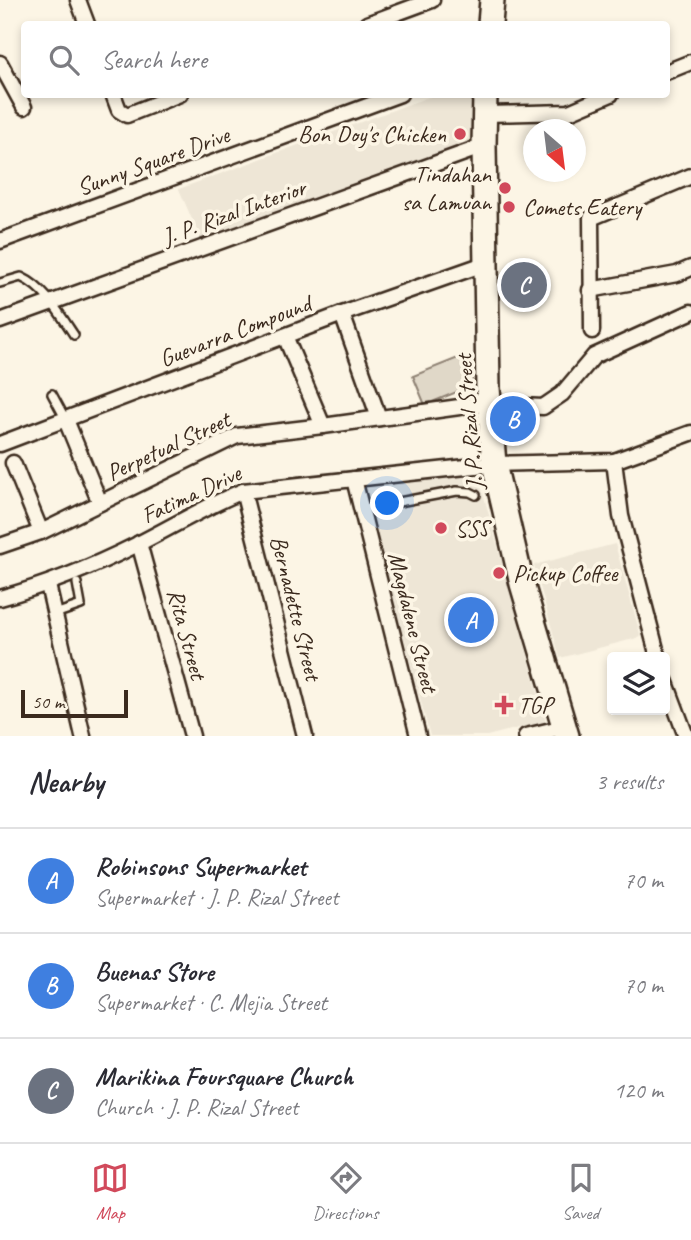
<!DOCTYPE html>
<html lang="en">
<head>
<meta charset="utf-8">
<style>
	body { margin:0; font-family:Caveat,sans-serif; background:#f2f2f3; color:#2b2b33 }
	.controls { position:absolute; right:21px; bottom:21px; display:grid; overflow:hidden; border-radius:7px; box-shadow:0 4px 10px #0003 }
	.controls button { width:63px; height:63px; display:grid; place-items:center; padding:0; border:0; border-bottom:2px solid #e1e1e2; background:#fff; color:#2b2b33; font:35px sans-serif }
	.compass { position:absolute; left:523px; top:119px; width:63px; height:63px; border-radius:50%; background:#fff; box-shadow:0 4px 10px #0003; rotate:152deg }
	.scale { position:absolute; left:21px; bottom:18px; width:107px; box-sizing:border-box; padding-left:7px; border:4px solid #3b2a1e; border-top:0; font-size:19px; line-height:24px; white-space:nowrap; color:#3b2a1e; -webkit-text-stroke:5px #fcf5e5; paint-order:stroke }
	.you { position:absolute; left:388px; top:504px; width:24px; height:24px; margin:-18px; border:5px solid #fff; border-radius:50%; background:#1a73e8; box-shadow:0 0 0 10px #1a73e833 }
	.badge { display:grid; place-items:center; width:46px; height:46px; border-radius:50%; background:#d1495b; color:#fff; font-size:23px; font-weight:700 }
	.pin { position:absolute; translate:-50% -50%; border:4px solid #fff; box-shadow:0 2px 7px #0006 }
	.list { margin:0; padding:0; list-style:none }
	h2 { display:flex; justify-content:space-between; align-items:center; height:91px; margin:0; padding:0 28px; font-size:30px }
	h2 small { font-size:23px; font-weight:400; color:#7c7c81 }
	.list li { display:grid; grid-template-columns:46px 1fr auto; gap:21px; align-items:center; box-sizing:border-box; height:105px; padding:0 28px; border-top:2px solid #e1e1e2 }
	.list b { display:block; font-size:26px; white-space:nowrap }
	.list p { margin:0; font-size:23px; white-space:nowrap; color:#7c7c81 }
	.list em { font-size:23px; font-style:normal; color:#7c7c81 }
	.icon { flex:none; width:38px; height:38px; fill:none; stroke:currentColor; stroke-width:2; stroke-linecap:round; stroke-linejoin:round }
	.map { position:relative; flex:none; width:691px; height:736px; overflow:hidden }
	.search { position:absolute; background:#fff; box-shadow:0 4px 10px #0003; left:21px; right:21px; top:21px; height:77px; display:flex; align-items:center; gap:18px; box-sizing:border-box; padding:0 24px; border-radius:7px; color:#7c7c81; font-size:26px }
	.sheet { height:406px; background:#fff }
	nav { display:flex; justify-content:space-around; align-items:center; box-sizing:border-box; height:98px; border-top:2px solid #e1e1e2; background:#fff; font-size:19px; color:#7c7c81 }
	nav a { display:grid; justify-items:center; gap:4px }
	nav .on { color:#d1495b }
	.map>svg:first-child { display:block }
</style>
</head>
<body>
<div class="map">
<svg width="691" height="736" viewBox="0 0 691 736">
	<rect width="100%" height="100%" fill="#fcf5e5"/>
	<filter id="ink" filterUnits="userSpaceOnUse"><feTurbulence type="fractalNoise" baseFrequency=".0143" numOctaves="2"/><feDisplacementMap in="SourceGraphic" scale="14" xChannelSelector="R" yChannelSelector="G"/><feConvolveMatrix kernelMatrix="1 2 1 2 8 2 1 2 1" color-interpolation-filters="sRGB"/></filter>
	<g filter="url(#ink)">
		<g fill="#eee6d6">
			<path d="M 434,95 L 473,95 L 473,143 L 203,245 L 179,189 Z"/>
			<path d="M 478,475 L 546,721 L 487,736 L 430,736 L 363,485 Z"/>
			<path d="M 615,544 L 641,637 L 560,658 L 534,565 Z"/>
		</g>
		<path fill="#e0d8c8" stroke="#8e8173" stroke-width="2" d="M 463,356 L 474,385 L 425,405 L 413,376 Z"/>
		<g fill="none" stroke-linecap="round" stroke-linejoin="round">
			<defs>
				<g id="service">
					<path d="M 0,283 L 21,277 C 45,288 60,314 74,335"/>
					<path d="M 52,394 L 66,420"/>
					<path d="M 362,509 L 457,491 L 470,492 L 476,495"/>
					<path d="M 55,614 L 81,605 L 77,583"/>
				</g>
				<g id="minor">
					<path d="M 78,0 L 87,24"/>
					<path d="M 367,24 L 432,0"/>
					<path d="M 0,63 L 24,107"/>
					<path d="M 666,72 L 691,62"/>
					<path d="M 113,94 L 119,110 L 127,115 L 180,94"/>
					<path d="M 485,114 L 569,112 L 611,94"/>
					<path d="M 0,241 L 400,94"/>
					<path d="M 590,290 L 677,274 L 691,268"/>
					<path d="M 342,314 L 379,418"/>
					<path d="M 0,321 L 484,146"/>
					<path d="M 592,331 L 591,218 L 691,176"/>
					<path d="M 285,336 L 323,426"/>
					<path d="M 66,420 L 100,503"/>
					<path d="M 0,444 L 342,314 L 487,263"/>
					<path d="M 614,461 L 621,516 L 658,657"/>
					<path d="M 13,463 L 41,532"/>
					<path d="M 354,479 L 418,736"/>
					<path d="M 243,491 L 305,736"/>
					<path d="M 139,543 L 192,736"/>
					<path d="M 0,546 L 41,532 L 237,436 L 323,426 L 481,404 L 543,407 L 562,394 L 594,356 L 691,312"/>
					<path d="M 48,585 L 83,736"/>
					<path d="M 0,598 C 48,585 92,567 136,545 C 172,527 206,506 243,491 L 494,464 L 614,461 L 691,433"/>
					<path d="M 665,680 L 686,736"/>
					<path d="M 526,736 L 564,727"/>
				</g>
				<g id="primary">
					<path d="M 490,24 L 492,0"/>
					<path d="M 485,94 L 484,146 L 488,388 L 494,464 L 522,584 L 567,736"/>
				</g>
			</defs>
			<use href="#service" stroke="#3b2a1e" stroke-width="12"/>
			<use href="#minor" stroke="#3b2a1e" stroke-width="19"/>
			<use href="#primary" stroke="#3b2a1e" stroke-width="28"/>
			<use href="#service" stroke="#fcf5e5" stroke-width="7"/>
			<use href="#minor" stroke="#fcf5e5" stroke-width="14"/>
			<use href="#primary" stroke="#fcf5e5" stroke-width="23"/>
		</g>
	</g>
	<g fill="#d1495b" stroke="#fcf5e5" stroke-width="2.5">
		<circle cx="460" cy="134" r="7"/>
		<circle cx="505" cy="188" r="7"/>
		<circle cx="509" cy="207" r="7"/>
		<circle cx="441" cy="528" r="7"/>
		<circle cx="499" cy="573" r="7"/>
		<path d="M500.5 694.5h7v7h7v7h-7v7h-7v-7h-7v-7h7z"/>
	</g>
	<g text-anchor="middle" stroke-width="7" stroke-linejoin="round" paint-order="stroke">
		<g font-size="24" fill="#3b2a1e" stroke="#fcf5e5" text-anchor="start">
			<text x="446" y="142" text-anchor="end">Bon Doy's Chicken</text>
			<text x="491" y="182" text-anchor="end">Tindahan<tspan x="491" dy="28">sa Lamuan</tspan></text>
			<text x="523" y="215">Comets Eatery</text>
			<text x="455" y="536">SSS</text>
			<text x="513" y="581">Pickup Coffee</text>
			<text x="518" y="713">TGP</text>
		</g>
		<g font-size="24" fill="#3b2a1e" stroke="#fcf5e5">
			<text transform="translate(153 161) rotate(-20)" y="8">Sunny Square Drive</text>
			<text transform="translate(234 212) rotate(-20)" y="8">J. P. Rizal Interior</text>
			<text transform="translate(235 331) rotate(-21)" y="8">Guevarra Compound</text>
			<text transform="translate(469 422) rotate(-95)" y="8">J. P. Rizal Street</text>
			<text transform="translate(168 446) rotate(-25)" y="8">Perpetual Street</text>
			<text transform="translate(191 494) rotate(-25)" y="8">Fatima Drive</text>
			<text transform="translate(296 608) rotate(76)" y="8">Bernadette Street</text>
			<text transform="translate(413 622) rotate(76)" y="8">Magdalene Street</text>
			<text transform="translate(187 634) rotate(75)" y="8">Rita Street</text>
		</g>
	</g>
</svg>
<div class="controls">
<button><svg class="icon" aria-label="layers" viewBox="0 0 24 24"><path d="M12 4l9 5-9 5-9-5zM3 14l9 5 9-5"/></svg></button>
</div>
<svg class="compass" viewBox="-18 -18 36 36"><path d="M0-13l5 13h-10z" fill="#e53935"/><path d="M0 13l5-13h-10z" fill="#7c7c81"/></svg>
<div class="scale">50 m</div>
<div class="you"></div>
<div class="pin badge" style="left:471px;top:620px;background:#3f7fe0">A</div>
<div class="pin badge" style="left:513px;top:419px;background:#3f7fe0">B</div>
<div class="pin badge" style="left:524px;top:285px;background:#6b7280">C</div>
<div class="search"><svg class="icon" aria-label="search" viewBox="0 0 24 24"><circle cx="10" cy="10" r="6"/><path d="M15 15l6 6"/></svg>Search here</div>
</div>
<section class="sheet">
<h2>Nearby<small>3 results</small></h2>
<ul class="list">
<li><span class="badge" style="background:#3f7fe0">A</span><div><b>Robinsons Supermarket</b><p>Supermarket · J. P. Rizal Street</p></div><em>70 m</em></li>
<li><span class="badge" style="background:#3f7fe0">B</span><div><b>Buenas Store</b><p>Supermarket · C. Mejia Street</p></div><em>70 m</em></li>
<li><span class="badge" style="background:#6b7280">C</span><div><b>Marikina Foursquare Church</b><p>Church · J. P. Rizal Street</p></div><em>120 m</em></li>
</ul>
</section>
<nav>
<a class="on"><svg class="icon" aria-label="map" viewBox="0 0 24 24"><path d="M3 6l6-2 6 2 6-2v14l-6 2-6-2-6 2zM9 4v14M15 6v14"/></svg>Map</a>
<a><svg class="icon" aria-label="directions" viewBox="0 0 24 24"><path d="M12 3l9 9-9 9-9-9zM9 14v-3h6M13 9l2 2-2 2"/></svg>Directions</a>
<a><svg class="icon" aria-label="saved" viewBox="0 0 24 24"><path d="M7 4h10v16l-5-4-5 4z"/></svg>Saved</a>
</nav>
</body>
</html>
